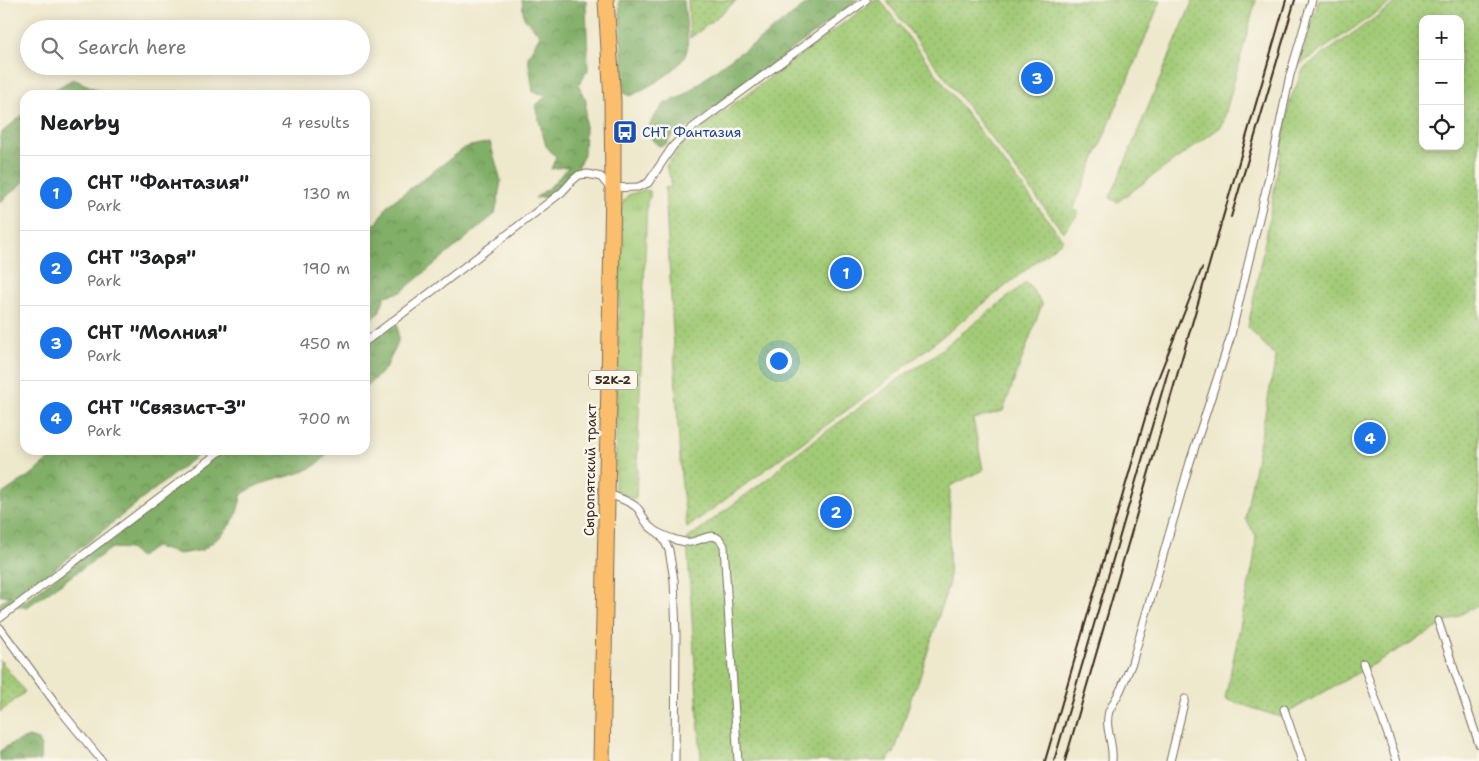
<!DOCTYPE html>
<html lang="en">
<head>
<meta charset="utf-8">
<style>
	body { margin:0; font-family:"Shantell Sans",sans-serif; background:#f6f6f6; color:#202124 }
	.controls { position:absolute; right:15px; top:15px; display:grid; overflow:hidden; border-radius:10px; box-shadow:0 2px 12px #0003 }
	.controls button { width:45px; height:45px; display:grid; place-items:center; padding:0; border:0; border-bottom:1px solid #e0e0e0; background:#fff; color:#202124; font:25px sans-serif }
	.you { position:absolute; left:778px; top:360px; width:18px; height:18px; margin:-12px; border:4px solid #fff; border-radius:50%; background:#1a73e8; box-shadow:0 0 0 8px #1a73e833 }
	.badge { display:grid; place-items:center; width:32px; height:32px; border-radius:50%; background:#1a73e8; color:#fff; font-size:16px; font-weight:700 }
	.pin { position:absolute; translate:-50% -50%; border:2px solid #fff; box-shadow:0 1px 5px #0006 }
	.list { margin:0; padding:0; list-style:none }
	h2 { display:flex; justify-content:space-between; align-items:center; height:65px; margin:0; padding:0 20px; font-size:21px }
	h2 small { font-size:16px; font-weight:400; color:#757577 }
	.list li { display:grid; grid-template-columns:32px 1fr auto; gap:15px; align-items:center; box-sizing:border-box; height:75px; padding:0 20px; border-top:1px solid #e0e0e0 }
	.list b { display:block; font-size:19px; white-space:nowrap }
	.list p { margin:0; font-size:16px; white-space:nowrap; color:#757577 }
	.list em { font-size:16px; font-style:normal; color:#757577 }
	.icon { flex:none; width:28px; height:28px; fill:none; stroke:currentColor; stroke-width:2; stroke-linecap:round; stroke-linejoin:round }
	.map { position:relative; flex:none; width:1479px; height:761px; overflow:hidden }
	.search { position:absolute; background:#fff; box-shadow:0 2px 12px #0003; left:20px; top:20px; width:350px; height:55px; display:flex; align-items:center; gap:12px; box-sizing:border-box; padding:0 18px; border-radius:28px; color:#757577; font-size:19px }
	.panel { position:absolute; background:#fff; box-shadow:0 2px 12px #0003; left:20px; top:90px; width:350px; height:365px; border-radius:15px }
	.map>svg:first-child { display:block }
</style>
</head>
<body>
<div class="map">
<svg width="1479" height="761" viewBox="0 0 1479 761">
	<defs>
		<pattern id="grass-tufts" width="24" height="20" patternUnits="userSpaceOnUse" patternTransform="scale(1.25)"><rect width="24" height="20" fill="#a2cb77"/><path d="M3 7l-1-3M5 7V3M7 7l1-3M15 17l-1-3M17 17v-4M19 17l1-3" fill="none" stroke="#8cae66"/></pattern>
		<pattern id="forest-crowns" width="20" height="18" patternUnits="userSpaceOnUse" patternTransform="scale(1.25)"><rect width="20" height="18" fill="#81af68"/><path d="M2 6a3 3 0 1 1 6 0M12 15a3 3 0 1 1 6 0" fill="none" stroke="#6b8f55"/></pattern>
		<pattern id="garden-dots" width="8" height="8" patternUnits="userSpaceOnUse" patternTransform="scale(1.25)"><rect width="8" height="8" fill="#a2cb77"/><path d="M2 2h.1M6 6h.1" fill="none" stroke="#8cae66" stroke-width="1.8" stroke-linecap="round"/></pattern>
	</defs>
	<rect width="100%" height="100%" fill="#fbf7ec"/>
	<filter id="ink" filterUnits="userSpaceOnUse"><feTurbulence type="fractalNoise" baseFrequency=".02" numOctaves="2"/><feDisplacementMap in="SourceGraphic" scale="10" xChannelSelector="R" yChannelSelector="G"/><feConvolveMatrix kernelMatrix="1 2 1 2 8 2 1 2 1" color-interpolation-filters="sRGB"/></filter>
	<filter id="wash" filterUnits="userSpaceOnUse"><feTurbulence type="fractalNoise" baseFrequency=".0096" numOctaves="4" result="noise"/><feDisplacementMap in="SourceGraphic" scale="20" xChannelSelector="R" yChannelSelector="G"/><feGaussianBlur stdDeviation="1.12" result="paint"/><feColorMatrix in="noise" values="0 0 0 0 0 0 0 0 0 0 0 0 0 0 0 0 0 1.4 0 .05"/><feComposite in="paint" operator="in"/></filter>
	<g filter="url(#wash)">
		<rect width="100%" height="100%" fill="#eee8cc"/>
		<path fill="url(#grass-tufts)" stroke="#6e7a4a" d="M 644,190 L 650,191 L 650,197 L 647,201 L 636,497 L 635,500 L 627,496 L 618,495 L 615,491 L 621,205 L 628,195 Z"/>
		<g fill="url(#forest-crowns)" stroke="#5e6c43">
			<path d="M 522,0 L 586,0 L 588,70 L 578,85 L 586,101 L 584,154 L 577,170 L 549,197 L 535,198 L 552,185 L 569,166 L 551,169 L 556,157 L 546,146 L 535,106 L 547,95 L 533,92 L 528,57 L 540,35 L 524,18 Z"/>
			<path d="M 619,0 L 684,0 C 685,14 689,38 687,50 C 682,71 648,86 631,96 L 624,93 Z"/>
			<path d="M 812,0 L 858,0 L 680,134 L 672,135 L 666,144 L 659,146 L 653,141 L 647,131 L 653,118 L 665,103 L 683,96 L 723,64 L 755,43 Z"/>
			<path d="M 73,79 L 107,94 L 107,95 L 45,95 Z"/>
			<path d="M 25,113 L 25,181 L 0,202 L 0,134 Z"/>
			<path d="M 490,142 L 501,181 L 497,204 L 495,214 L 401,292 L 385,296 L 379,313 L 365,324 L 365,227 L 377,223 L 388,205 L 466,147 Z"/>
			<path d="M 395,320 L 398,327 L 398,342 L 386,368 L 365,388 L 365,342 Z"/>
			<path d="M 61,450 L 204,450 L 37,583 L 0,615 L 0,603 L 11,595 L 0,596 L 0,498 L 2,494 L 33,473 Z"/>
			<path d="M 223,450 L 329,450 C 317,474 287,475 264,483 C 256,485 249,490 242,494 L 236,516 L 224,533 L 203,550 L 179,554 L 155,547 L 140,557 L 129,549 L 112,548 L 27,607 L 17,607 Z"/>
			<path d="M 29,737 L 38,740 L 41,747 L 40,761 L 0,761 L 0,751 L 11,744 Z"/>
		</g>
		<g fill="url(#garden-dots)" stroke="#6e7a4a" fill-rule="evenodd">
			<path d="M 688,0 L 737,0 L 701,30 L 690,38 Z"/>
			<path d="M 875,0 L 880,0 L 1063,240 L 883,384 L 785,455 L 687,528 L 681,477 L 665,188 L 671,187 L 671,180 L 666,166 L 679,149 L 696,132 Z"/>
			<path d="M 886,0 L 1161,0 L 1074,208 L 1079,213 L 1063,232 Z"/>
			<path d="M 1193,0 L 1256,0 L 1222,126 L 1117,202 L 1110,198 Z"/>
			<path d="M 1319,0 L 1395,0 L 1298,66 Z"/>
			<path d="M 1400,0 L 1479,0 L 1479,604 L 1280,717 L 1225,699 L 1254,560 L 1256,535 L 1245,519 L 1276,357 L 1248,327 L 1267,231 L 1290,100 L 1304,68 ZM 1423,19 L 1460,19 L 1460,146 L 1423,146 Z"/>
			<path d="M 1027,282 L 1042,304 L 1003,411 L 973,419 L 983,470 L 950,486 L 949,582 L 919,680 L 913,692 L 894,754 L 891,753 L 888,761 L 701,761 L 687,539 L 771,476 L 785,462 L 802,449 L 910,371 L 924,363 Z"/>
			<path d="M 0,660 L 25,692 L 0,712 Z"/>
		</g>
	</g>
	<g filter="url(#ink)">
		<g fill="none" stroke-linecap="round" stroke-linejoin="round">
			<defs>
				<g id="minor">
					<path d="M 365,342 L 513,230 L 562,192 L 573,180 L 579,175 L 588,174 L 601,177 L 610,188 L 638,187 L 648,183 L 673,146 L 692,128 L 866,0"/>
					<path d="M 611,495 C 619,498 628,501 635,506 C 641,510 642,517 646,522 C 652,532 665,536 676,540 C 681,541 686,543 691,542 C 704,540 715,528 724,546 L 738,761"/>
					<path d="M 660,535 L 664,540 L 669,550 L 674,580 L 676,635 L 675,761"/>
					<path d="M 0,618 L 222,450"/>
					<path d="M 1438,621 L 1479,744"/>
					<path d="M 0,628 L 62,712 L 102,761"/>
					<path d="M 1363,663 L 1397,761"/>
					<path d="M 1284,709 L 1302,761"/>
					<path d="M 1112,761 C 1114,743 1104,728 1109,711 L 1121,689 L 1132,663 L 1190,462 L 1230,339 L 1269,177 L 1290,75 L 1312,0"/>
					<path d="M 1170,761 L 1185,699"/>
				</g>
				<g id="major">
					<path d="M 598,761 L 610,188 L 609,102 L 603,0"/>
					<path d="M 605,761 L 616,188 L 616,101 L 609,0"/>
				</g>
			</defs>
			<use href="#minor" stroke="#7a6c5b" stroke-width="9"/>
			<use href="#major" stroke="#7a6c5b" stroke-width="11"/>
			<use href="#minor" stroke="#fff" stroke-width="7"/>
			<use href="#major" stroke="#fabe6d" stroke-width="9"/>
			<g stroke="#3b2a1e" stroke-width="2">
				<path d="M 1231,217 L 1295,0"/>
				<path d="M 1045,761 L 1153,391 L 1202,268"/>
				<path d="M 1054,761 L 1169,368"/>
				<path d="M 1065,761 L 1286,0"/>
			</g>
		</g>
	</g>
	<defs>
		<symbol id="bus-square" viewBox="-11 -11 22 22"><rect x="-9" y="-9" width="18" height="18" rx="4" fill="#1a4fb4" stroke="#fbf7ec"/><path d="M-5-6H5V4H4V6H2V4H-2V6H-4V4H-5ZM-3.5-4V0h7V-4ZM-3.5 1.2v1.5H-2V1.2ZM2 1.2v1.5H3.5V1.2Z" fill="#fff"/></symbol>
	</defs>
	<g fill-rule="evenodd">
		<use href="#bus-square" x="611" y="118" width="28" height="28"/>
	</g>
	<g text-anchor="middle" stroke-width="5" stroke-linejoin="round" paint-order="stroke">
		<rect fill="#fbf7ec" stroke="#75685c" stroke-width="1" x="589" y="370.5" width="48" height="19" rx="4"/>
		<g font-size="12" font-weight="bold" fill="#3b2a1e">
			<text x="613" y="384">52К-2</text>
		</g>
		<g font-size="14" fill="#164399" stroke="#fbf7ec" text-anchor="start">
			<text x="642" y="137">СНТ Фантазия</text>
		</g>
		<g font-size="14" fill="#3b2a1e" stroke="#fbf7ec">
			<text transform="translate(590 470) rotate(-89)" y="5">Сыропятский тракт</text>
		</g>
	</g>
</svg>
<div class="controls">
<button>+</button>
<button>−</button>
<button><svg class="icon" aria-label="locate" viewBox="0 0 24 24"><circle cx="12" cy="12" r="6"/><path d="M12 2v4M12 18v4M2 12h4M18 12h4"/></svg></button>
</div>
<div class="you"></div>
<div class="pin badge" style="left:846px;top:273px">1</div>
<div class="pin badge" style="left:836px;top:512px">2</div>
<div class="pin badge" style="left:1037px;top:78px">3</div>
<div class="pin badge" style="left:1370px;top:438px">4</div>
<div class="search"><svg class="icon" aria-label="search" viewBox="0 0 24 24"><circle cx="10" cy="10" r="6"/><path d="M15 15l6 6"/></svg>Search here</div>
<section class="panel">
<h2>Nearby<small>4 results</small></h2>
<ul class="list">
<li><span class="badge">1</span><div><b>СНТ &quot;Фантазия&quot;</b><p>Park</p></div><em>130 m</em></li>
<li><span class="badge">2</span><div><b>СНТ &quot;Заря&quot;</b><p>Park</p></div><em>190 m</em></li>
<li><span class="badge">3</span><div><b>СНТ &quot;Молния&quot;</b><p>Park</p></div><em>450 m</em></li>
<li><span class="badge">4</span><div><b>СНТ &quot;Связист-3&quot;</b><p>Park</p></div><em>700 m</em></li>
</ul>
</section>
</div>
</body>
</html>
